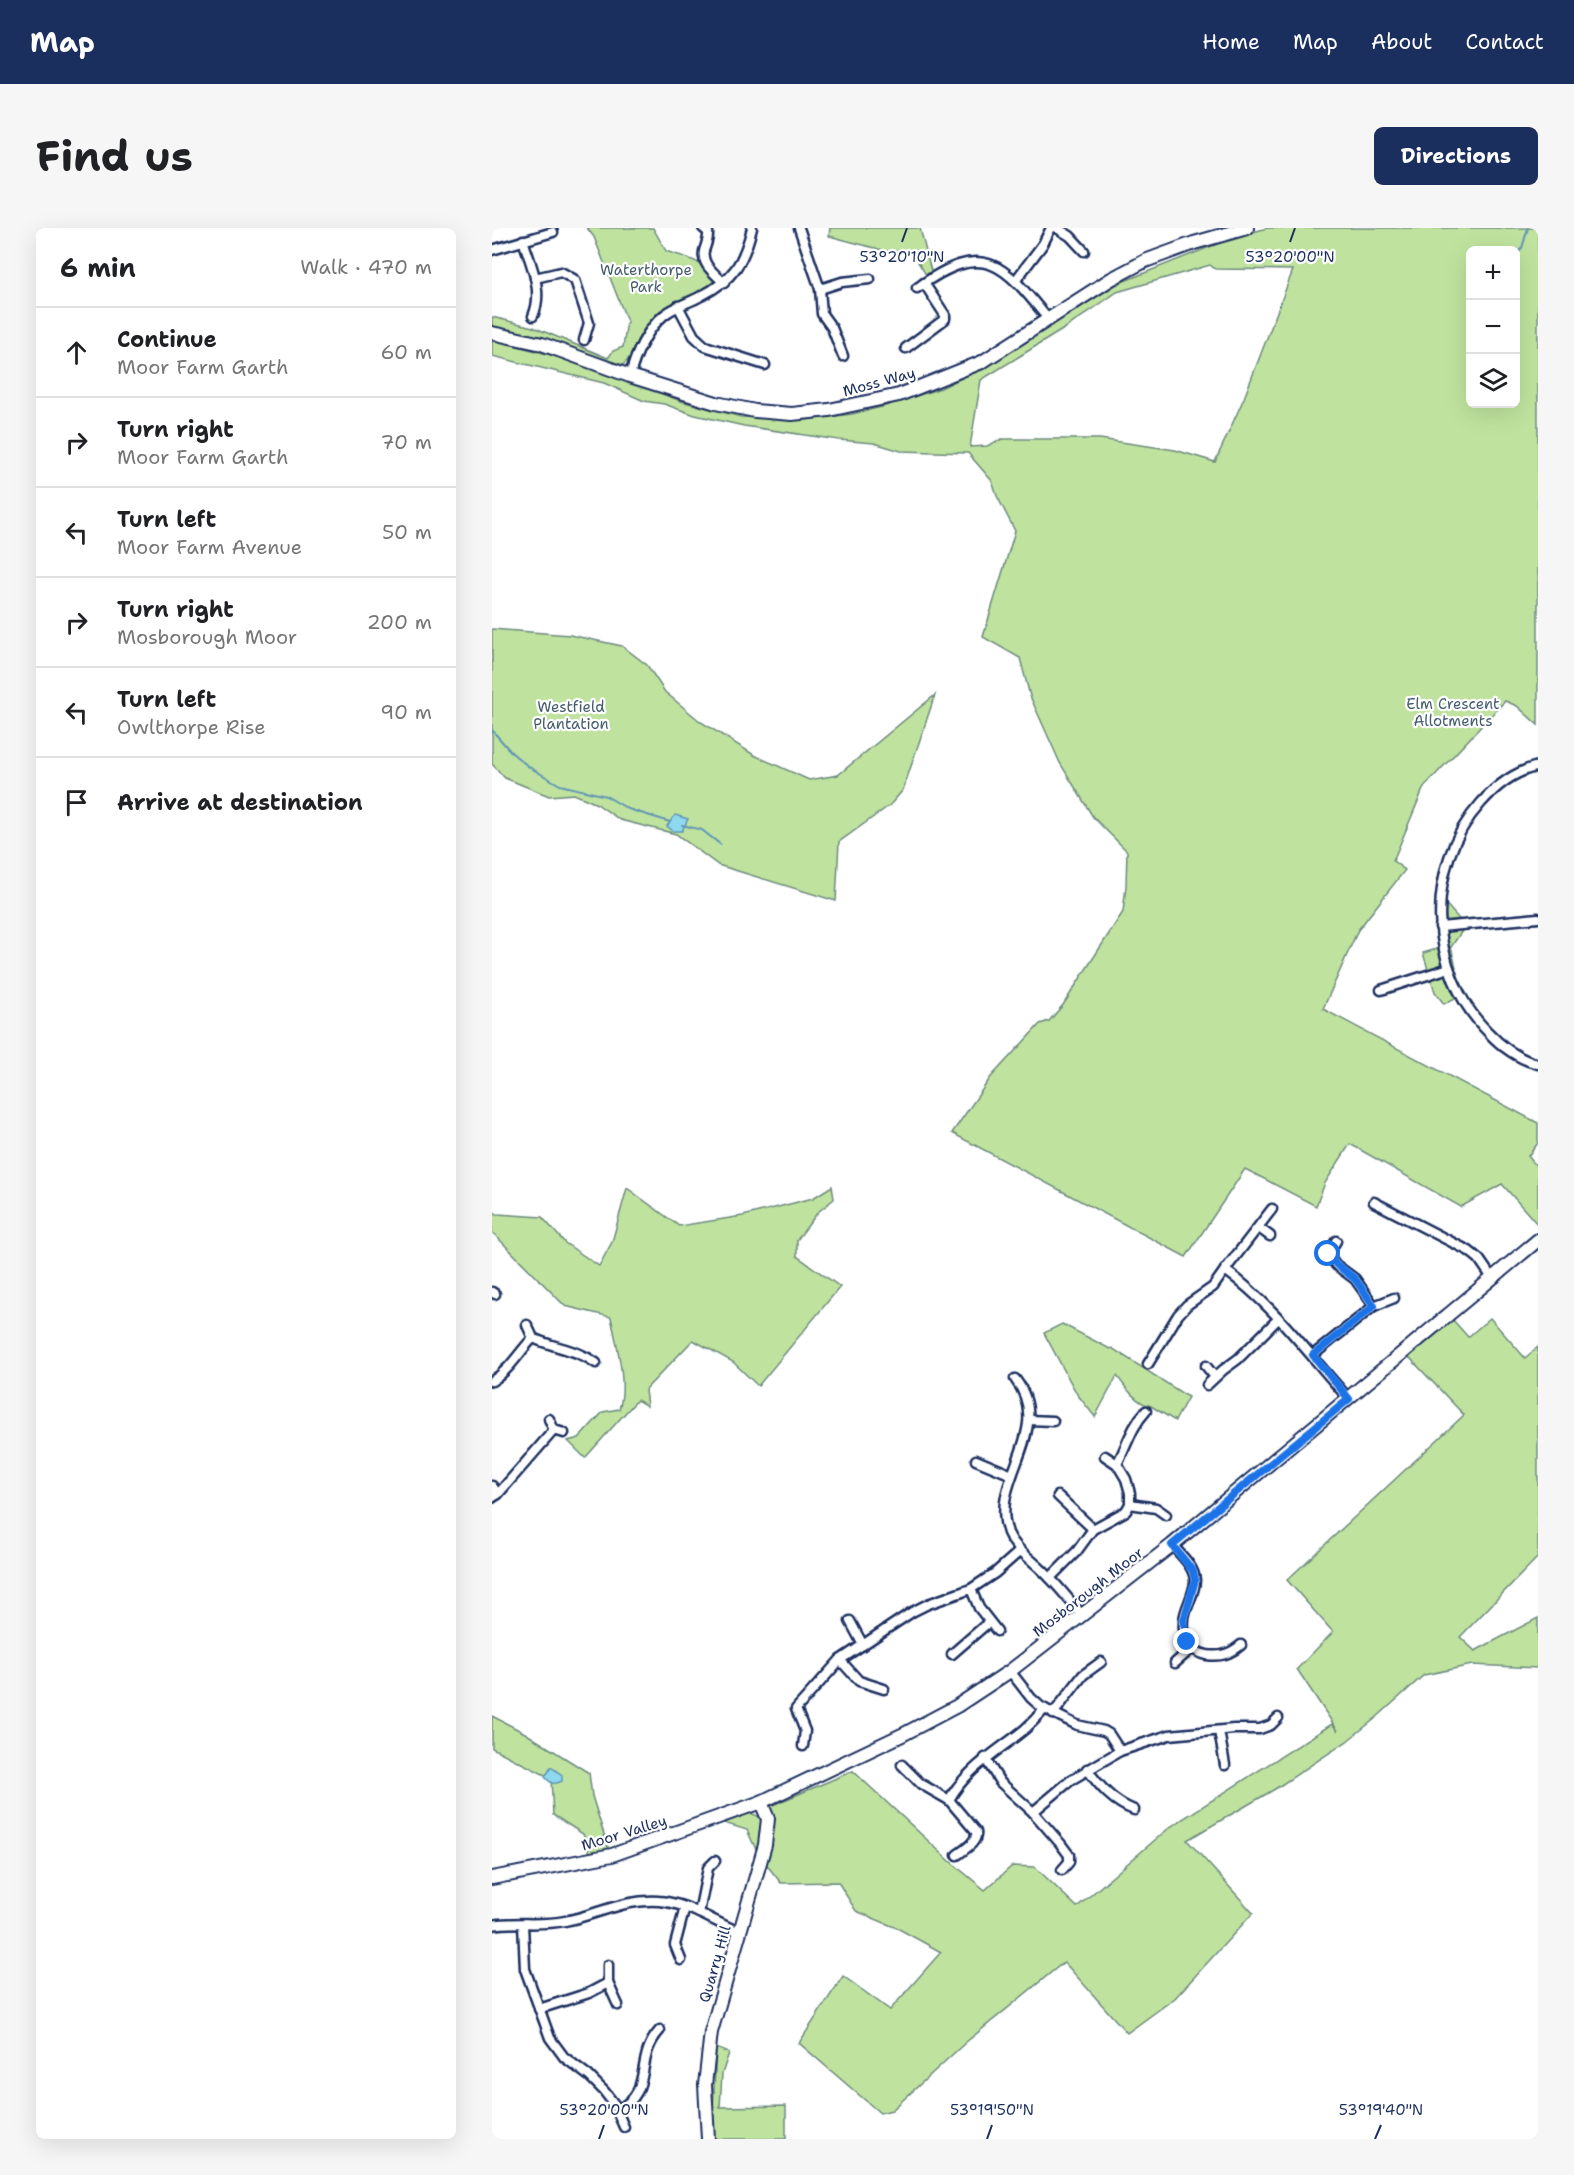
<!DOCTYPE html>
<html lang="en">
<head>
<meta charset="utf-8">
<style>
	body { margin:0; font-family:"Shantell Sans",sans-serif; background:#f6f6f6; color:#202124 }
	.controls { position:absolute; right:18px; top:18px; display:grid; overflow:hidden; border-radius:9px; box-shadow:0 6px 24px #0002 }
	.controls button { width:54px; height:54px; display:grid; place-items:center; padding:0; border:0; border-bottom:2px solid #e0e0e0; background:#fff; color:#202124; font:30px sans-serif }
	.stop { position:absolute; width:18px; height:18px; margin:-14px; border:4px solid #1a73e8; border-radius:50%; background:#fff }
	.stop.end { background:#1a73e8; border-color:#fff; box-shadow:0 2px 6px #0008 }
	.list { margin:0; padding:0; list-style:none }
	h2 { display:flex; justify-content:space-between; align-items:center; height:78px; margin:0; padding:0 24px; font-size:26px }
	h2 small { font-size:20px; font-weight:400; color:#757577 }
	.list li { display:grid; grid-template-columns:39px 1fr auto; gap:18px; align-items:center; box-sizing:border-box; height:90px; padding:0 24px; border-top:2px solid #e0e0e0 }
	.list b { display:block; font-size:22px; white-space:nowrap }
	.list p { margin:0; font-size:20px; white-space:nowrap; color:#757577 }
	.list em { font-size:20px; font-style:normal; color:#757577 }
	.icon { flex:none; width:33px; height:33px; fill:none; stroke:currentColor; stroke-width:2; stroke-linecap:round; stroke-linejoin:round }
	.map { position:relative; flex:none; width:1046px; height:1911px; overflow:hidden; border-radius:9px }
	header { display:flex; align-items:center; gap:36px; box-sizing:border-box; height:84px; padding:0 30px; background:#1b2f5e; color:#fff }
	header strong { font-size:28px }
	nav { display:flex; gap:33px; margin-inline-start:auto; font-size:21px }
	.intro { display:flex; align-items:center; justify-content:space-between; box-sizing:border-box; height:144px; padding:0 36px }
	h1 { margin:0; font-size:42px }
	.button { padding:15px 27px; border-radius:9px; background:#1b2f5e; color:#fff; font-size:21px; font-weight:700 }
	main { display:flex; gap:36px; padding:0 36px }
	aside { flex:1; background:#fff; border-radius:9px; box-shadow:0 6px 24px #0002 }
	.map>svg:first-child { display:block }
</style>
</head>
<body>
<header>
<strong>Map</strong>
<nav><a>Home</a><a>Map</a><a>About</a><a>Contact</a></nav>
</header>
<div class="intro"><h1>Find us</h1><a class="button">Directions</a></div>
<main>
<aside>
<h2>6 min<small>Walk · 470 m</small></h2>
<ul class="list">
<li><svg class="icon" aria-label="ahead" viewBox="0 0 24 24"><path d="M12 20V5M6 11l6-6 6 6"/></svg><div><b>Continue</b><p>Moor Farm Garth</p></div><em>60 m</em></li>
<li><svg class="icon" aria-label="right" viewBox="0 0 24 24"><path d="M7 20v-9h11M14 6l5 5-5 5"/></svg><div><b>Turn right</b><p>Moor Farm Garth</p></div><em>70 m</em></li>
<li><svg class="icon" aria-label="left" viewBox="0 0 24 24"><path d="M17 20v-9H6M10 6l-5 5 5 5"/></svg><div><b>Turn left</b><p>Moor Farm Avenue</p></div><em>50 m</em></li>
<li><svg class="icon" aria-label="right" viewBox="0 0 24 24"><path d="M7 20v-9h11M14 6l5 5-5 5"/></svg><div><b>Turn right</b><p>Mosborough Moor</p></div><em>200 m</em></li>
<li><svg class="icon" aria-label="left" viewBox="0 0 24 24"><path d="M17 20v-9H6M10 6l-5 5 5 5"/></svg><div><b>Turn left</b><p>Owlthorpe Rise</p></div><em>90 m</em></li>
<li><svg class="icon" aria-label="arrive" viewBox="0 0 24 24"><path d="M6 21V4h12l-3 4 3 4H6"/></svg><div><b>Arrive at destination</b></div></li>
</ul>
</aside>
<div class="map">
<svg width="1046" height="1911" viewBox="0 0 1046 1911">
	<rect width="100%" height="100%" fill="#fff"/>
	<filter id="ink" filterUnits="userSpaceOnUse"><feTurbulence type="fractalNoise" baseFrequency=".0167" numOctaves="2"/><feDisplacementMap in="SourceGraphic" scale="12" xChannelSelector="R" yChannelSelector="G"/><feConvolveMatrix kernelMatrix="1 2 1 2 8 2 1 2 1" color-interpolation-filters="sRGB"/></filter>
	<g filter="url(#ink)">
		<g fill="#bfe39e" stroke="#6d897e" stroke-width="1.5" fill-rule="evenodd">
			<path d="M 95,0 L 161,0 L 174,23 C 192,29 218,34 223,54 L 219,59 C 199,72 176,75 159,94 C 148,107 144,126 131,137 L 33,106 L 0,98 L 0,89 L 41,99 L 116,130 L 121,123 L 131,119 L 135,93 L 102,9 Z"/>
			<path d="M 338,0 L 428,0 L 439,43 L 434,47 L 420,24 L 394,23 L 337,8 Z"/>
			<path d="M 775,0 L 1046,0 L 1046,497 L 1025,478 L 1013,473 L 932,559 L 901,633 L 913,642 L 866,702 L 831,781 L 1046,895 L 1046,915 L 1036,928 L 1046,940 L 1046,997 L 1010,956 L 969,979 L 858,916 L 833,955 L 824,978 L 753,941 L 694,1029 L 460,905 L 499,849 L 548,796 L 557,793 L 571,777 L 631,684 L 634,658 L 635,623 L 601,589 L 568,535 L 538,468 L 528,430 L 491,409 L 523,303 L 505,268 L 500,253 L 476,225 L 409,223 L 382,215 L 347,212 L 252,198 L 203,187 L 172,176 L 152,173 L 112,155 L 0,128 L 0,111 L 91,136 L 189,173 L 249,189 L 313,192 L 360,186 L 390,179 L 449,160 L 498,136 L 625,56 L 740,10 ZM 978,22 L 1023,22 L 1023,176 L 978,176 ZM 718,37 L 723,41 L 801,42 L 752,170 L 723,234 L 683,222 L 608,211 L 510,211 L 495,218 L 478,219 L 489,152 L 575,99 L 625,64 Z"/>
			<path d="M 0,401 L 78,407 L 130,418 L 155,437 L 173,464 L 209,494 L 262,527 L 317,552 L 346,547 L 443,467 L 411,562 L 398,577 L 347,614 L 344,673 L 226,637 L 184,606 L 128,592 L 105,576 L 82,566 L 57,568 L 13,550 L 0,536 Z"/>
			<path d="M 952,674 L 967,691 L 970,703 L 959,719 L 964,739 L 957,750 L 965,769 L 952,776 L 943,764 L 931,725 L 955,718 Z"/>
			<path d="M 340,958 L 342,971 L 326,984 L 305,1012 L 305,1028 L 348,1059 L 266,1158 L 241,1134 L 201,1112 L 153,1162 L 155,1178 L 145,1172 L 93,1230 L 76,1213 L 87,1210 L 111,1184 L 127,1181 C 136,1156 124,1115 119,1089 L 73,1078 L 0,1004 L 0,983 L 5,986 L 50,989 L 73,1015 L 107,1038 L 120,1014 L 135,960 L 187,998 L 251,988 L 321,970 Z"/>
			<path d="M 998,1090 L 1033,1130 L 1046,1119 L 1046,1329 L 968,1409 L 983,1423 L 1046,1390 L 1046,1440 L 980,1437 L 932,1447 L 884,1490 L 854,1514 L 783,1561 L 695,1612 L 761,1685 L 683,1770 L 635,1805 L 572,1734 L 473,1815 L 400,1882 L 388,1885 L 307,1815 L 351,1748 L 398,1782 L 449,1724 L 407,1701 L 364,1683 L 346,1654 L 289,1655 L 274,1636 C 279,1616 282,1600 276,1579 L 361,1543 L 459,1634 L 493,1662 L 520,1638 L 543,1639 L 585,1679 L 678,1599 L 840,1496 L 846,1503 L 805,1441 L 841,1404 L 795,1352 L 972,1187 L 917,1129 L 961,1092 L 976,1109 Z"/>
			<path d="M 570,1096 L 618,1121 L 620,1120 L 696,1169 L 683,1193 L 659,1178 C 645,1176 633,1159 625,1148 L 603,1189 L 585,1166 L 552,1105 Z"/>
			<path d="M 0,1488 L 33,1505 L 97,1545 L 100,1568 L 117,1622 L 99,1628 L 91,1606 L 61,1587 L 59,1550 L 0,1520 Z"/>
			<path d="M 258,1585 L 266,1588 L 271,1595 L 266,1626 L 255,1602 L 232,1595 Z"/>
			<path d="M 224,1820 L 237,1825 L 230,1846 L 228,1879 L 294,1878 L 294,1911 L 222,1911 L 221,1885 Z"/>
		</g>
		<g fill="#8ed9ef" stroke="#6095b5" stroke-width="1.5">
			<path d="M 183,587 L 196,591 L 190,603 L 181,603 L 175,598 Z"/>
			<path d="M 59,1539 L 70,1547 L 70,1553 C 62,1557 59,1556 53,1549 Z"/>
		</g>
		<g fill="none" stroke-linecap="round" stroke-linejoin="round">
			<g stroke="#6095b5" stroke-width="2">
				<path d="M 1023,28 L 1030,20 L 1036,0"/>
				<path d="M 0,502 L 20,525 L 37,539 L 68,557 L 114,568 L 136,581 L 178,594"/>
				<path d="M 190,597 L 210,602 L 229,617"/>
			</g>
			<defs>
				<g id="street">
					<path d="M 211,0 L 216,4 C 217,11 214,16 212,23 C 209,37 224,46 232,55"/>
					<path d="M 307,0 L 328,61 L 330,86 L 340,100 L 351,128"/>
					<path d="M 565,0 L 578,8 L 592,23"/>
					<path d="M 31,12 C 39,37 52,63 41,88"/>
					<path d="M 0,22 L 61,4"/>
					<path d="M 43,50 L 69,44 L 83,52 L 97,95 L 92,112"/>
					<path d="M 524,52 L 551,16 L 559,0"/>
					<path d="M 425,60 C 492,12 511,35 556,91"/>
					<path d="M 328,61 L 350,54 L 378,51"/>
					<path d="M 186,78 L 202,108 L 213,118 L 273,137"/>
					<path d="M 414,120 L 453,91 L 453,87 L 432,55"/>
					<path d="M 138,148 C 143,127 155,101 172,87 C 183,78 197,75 209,68 C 241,52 252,34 260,0"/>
					<path d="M 1046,538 C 1022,544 1005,557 989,575 C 931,639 936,744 996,804 C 1010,819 1026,831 1046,836"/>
					<path d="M 948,699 L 1046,690"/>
					<path d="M 889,762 L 957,740"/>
					<path d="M 882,974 L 977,1023 L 987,1031 L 1000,1050"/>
					<path d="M 780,981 L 733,1042 C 782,1077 817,1127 857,1171"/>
					<path d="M 767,1000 L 778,1008"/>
					<path d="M 844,1013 L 836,1026 L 844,1037 L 863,1051 L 882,1078"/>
					<path d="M 0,1064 L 3,1066"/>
					<path d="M 35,1097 L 41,1110"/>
					<path d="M 821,1127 L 882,1078 L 902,1070"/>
					<path d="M 656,1136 L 686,1087 L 695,1077 L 721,1059 L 733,1042"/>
					<path d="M 714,1138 L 723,1149"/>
					<path d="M 523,1151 C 564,1203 496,1252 516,1305 C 523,1321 539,1331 550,1342 C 565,1356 577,1372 590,1387"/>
					<path d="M 0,1153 C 17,1143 27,1124 41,1110 C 62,1120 85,1121 104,1135"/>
					<path d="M 715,1157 L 731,1142 L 746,1131 L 786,1091"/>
					<path d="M 57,1191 L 62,1202"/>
					<path d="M 537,1192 L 561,1193"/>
					<path d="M 484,1232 L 520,1247"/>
					<path d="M 625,1236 C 635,1218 639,1199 654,1183"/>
					<path d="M 0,1258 L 6,1266"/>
					<path d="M 566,1268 L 601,1301"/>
					<path d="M 0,1270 L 6,1266 L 62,1202 L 72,1205"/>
					<path d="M 638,1276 L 664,1280 L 674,1287"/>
					<path d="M 680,1317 C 688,1326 702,1338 703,1352 C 703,1366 693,1379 692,1392 C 690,1409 698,1424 715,1427 C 729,1429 738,1426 749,1417"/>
					<path d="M 558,1350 L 585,1323 L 601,1301 L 634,1283 L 638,1276 L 638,1265 L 634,1251 L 625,1236 L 613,1228"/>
					<path d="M 479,1361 L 487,1380 L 505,1403"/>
					<path d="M 358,1393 L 371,1417"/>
					<path d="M 460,1426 L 497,1394"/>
					<path d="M 348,1432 L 367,1453 L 392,1461"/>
					<path d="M 683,1435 L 699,1421"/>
					<path d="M 518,1443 L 539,1470 L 549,1479 L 585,1497 L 612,1503 L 617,1506 L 628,1523"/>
					<path d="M 561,1486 L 591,1447 L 609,1434"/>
					<path d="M 727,1503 L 733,1537"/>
					<path d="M 311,1518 L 313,1503 L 304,1481 L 348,1432 L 420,1384 L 436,1376 L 479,1361 L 503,1345 L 528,1323"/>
					<path d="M 493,1530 L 508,1554 L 541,1584 L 568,1615 L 577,1627 L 577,1634 L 570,1642"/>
					<path d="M 410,1537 L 429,1556 L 457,1572 L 484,1604 C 486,1614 473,1621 465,1627"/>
					<path d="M 595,1541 C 608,1559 621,1574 642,1582"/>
					<path d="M 457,1572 C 475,1540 505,1524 533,1501 C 540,1495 546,1488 553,1481"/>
					<path d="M 541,1584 L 579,1552 L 628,1523 L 677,1507 L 742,1501 L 768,1501 L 779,1497 L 786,1490"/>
					<path d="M 207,1685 L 216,1640 L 223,1633"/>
					<path d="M 31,1696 L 33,1741 L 58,1810 L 72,1829 L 97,1848 L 112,1863 L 122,1876 L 132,1899"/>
					<path d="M 0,1697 C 24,1693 49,1698 73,1693 C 104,1687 135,1670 167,1673 C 196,1675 221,1694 248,1704"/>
					<path d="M 189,1732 L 183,1717 L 193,1679"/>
					<path d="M 116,1737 L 116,1755 L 126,1777"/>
					<path d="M 47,1781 L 97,1765 L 116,1755"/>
					<path d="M 125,1882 C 163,1864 141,1831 168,1802"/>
				</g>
				<g id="secondary">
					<path d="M 0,105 L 50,116 L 138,148 L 224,175 L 263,183 L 300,186 L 337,182 L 407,167 L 490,134 L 619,51 L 653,33 L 702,15 L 755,0"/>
					<path d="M 216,1911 L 213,1857 L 219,1804 L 273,1617 L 276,1591 L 269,1574"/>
				</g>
				<path id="primary" d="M 0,1650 L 120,1627 L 269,1574 L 412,1506 L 465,1478 L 518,1443 L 680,1317 L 1046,1012"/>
			</defs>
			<use href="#street" stroke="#1b2f5e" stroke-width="13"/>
			<use href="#secondary" stroke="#1b2f5e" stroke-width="16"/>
			<use href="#primary" stroke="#1b2f5e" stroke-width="16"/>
			<use href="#street" stroke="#fff" stroke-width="8"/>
			<use href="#secondary" stroke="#fff" stroke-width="12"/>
			<use href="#primary" stroke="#fff" stroke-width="12"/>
		</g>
	</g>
	<g fill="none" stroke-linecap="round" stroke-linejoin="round" filter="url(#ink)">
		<path stroke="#1a73e8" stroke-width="8" d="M 695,1414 L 692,1392 L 703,1352 L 701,1343 L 680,1317 L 857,1171 L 821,1127 L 882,1078 L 863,1051 L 844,1036 L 836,1026"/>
	</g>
	<path fill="none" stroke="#1b2f5e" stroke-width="2" d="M 410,14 L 415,0M 798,14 L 803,0M 107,1911 L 112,1897M 495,1911 L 500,1897M 883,1911 L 889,1897"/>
	<g text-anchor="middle" stroke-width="4.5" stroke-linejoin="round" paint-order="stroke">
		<g font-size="15" fill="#445c6e" stroke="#fff">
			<text x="154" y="47">Waterthorpe<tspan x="154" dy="17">Park</tspan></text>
			<text x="961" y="481">Elm Crescent<tspan x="961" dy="17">Allotments</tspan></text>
			<text x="79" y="484">Westfield<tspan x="79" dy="17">Plantation</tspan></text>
		</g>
		<g font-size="15" fill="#1b2f5e" stroke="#fff">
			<text transform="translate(387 154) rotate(-15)" y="5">Moss Way</text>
			<text transform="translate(596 1364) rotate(-38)" y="5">Mosborough Moor</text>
			<text transform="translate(132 1605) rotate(-17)" y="5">Moor Valley</text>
			<text transform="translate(223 1736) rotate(-74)" y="5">Quarry Hill</text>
		</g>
	</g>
	<g font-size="15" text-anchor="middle" fill="#1b2f5e" stroke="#fff" stroke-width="4.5" stroke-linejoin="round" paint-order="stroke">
		<text x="410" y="34">53°20'10"N</text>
		<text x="798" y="34">53°20'00"N</text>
		<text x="112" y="1887">53°20'00"N</text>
		<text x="500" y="1887">53°19'50"N</text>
		<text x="889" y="1887">53°19'40"N</text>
	</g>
</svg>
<div class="controls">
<button>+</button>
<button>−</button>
<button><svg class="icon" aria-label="layers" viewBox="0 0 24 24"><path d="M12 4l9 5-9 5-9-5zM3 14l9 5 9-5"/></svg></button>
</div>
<div class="stop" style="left:836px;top:1026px"></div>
<div class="stop end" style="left:695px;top:1414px"></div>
</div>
</main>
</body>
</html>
